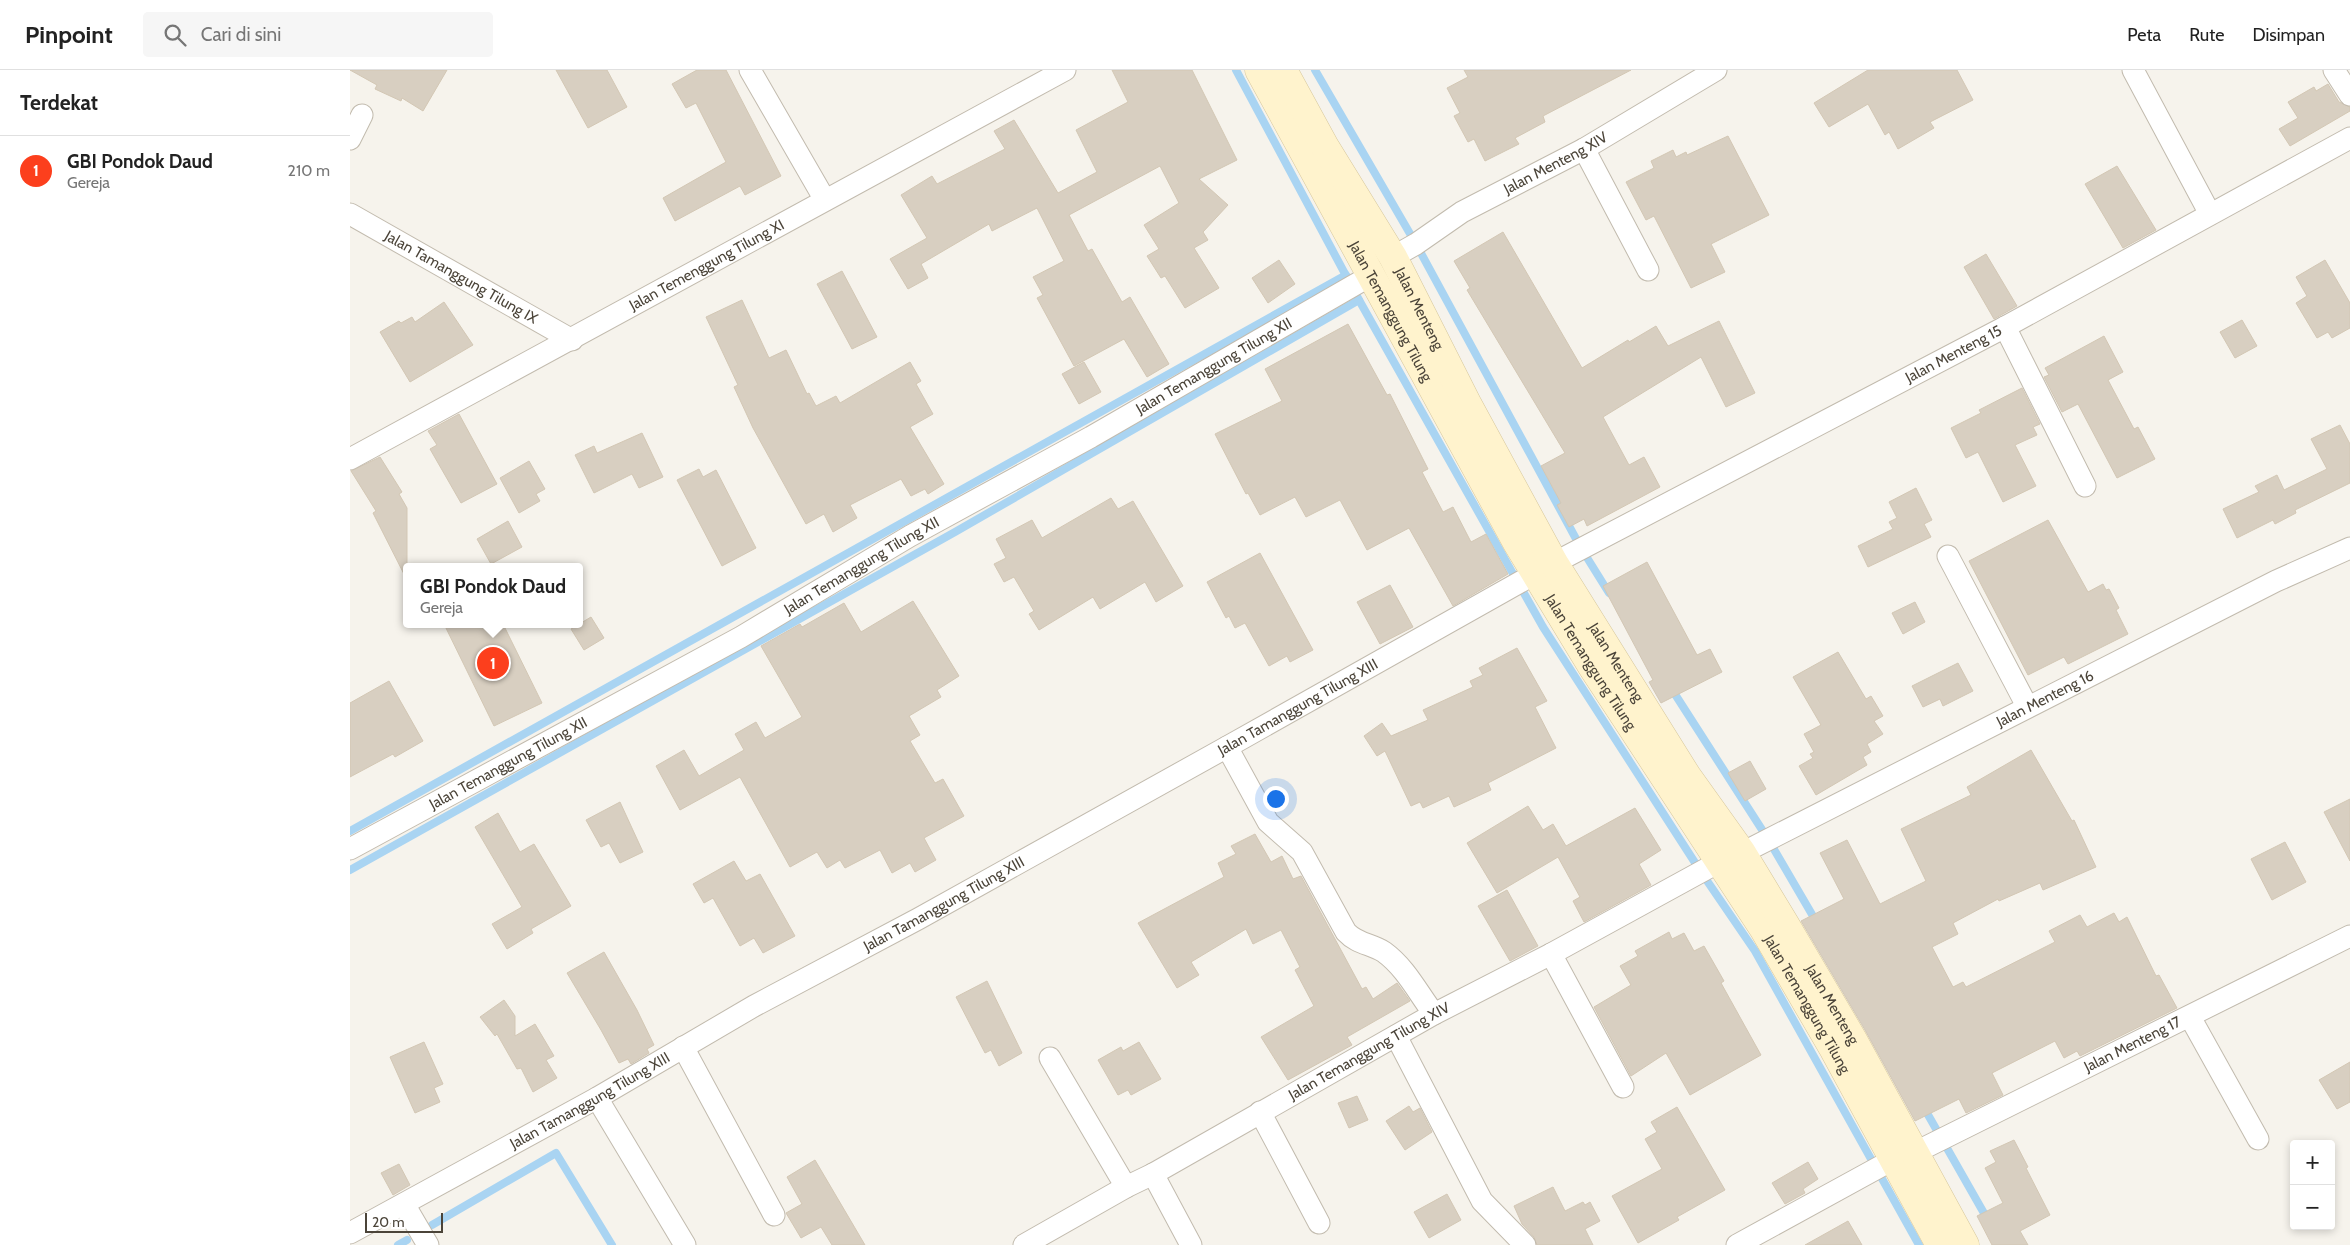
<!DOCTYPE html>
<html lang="id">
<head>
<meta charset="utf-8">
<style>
	body { margin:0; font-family:Cabin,sans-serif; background:#f6f6f6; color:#222 }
	.controls { position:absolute; right:15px; bottom:15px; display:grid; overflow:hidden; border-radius:5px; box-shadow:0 2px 8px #0003 }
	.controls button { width:45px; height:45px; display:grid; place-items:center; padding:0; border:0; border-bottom:1px solid #e0e0e0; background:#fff; color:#222; font:25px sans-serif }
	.scale { position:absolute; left:15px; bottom:12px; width:78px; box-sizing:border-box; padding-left:5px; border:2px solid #4b4439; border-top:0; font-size:14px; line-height:18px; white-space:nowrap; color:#4b4439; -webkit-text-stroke:4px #fff; paint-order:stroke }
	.you { position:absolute; left:925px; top:728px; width:18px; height:18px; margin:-12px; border:4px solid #fff; border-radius:50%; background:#1a73e8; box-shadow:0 0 0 8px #1a73e833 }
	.badge { display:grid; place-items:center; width:32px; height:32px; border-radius:50%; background:#fc3f1d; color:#fff; font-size:16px; font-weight:700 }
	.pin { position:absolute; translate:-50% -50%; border:2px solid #fff; box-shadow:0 1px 5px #0006 }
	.popup { position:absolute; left:53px; top:493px; width:180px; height:65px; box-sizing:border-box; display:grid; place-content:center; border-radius:5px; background:#fff; filter:drop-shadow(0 1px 4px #0005); font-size:16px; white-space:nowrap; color:#767676 }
	.popup b { font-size:19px; color:#222 }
	.popup::after { content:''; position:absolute; left:50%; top:100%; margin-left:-10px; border:10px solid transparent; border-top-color:#fff }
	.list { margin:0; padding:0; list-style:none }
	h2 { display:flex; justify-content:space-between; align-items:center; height:65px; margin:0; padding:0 20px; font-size:21px }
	h2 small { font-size:16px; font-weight:400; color:#767676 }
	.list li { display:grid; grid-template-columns:32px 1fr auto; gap:15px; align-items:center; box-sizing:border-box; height:70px; padding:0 20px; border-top:1px solid #e0e0e0 }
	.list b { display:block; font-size:19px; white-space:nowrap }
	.list p { margin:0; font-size:16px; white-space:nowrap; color:#767676 }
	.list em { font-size:16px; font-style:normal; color:#767676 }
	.icon { flex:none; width:28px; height:28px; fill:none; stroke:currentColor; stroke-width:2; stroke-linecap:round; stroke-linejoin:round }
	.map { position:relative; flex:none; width:2000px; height:1175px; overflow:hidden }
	header { display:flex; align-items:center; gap:30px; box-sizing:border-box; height:70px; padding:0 25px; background:#fff; border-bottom:1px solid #e0e0e0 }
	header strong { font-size:24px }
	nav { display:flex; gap:28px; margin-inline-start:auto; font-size:18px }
	.search { width:350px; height:45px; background:#f6f6f6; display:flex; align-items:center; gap:12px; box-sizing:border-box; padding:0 18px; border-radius:5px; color:#767676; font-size:19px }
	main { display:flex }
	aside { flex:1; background:#fff }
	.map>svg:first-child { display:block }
</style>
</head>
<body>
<header>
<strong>Pinpoint</strong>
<div class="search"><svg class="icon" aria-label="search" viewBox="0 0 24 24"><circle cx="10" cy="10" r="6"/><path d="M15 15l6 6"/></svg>Cari di sini</div>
<nav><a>Peta</a><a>Rute</a><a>Disimpan</a></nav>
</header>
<main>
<aside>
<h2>Terdekat<small></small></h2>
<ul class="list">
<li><span class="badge">1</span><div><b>GBI Pondok Daud</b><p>Gereja</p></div><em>210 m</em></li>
</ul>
</aside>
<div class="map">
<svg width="2000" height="1175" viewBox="0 0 2000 1175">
	<rect width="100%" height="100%" fill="#f6f3ec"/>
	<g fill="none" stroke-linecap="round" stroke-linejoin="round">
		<g stroke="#a9d4f2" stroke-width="8">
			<path d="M 886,0 L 1009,230 L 1193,557 L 1351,802 L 1405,881 L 1569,1175"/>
			<path d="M 965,0 L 1066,174 L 1231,478 L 1259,523"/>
			<path d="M 1321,618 L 1418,769 L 1467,853"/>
			<path d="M 0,761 L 996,205"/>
			<path d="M 0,800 L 605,462 L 1009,230"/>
			<path d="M 1573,1036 L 1639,1152"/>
			<path d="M 82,1155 L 206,1083 L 262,1175"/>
			<path d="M 48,1175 L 57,1170"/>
		</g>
	</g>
	<g fill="#d8cfc1" stroke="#d3c7b4">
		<path d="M 0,0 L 97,0 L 73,41 L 52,28 L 51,31 L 25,19 L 27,15 Z"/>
		<path d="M 206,0 L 257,0 L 277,37 L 238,58 Z"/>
		<path d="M 347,0 L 376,0 L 431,106 L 395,125 L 390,116 L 325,151 L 313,128 L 376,92 L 346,33 L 336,38 L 322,14 Z"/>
		<path d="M 762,0 L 842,0 L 887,90 L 849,109 L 878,135 L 853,162 L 858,170 L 844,178 L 869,218 L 835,238 L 815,206 L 811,208 L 797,186 L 809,179 L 794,155 L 829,133 L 810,96 L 719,145 L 738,181 L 742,179 L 772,232 L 780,227 L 819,294 L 797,307 L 774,269 L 724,296 L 687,228 L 693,225 L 683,207 L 714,191 L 687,138 L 642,161 L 639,154 L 571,194 L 578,208 L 558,219 L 540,189 L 577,168 L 551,125 L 582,106 L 587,114 L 655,79 L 644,61 L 664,50 L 708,123 L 747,102 L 726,60 L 778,32 Z"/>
		<path d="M 1114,0 L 1281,0 L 1193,46 L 1195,52 L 1165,68 L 1169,74 L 1135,91 L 1124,69 L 1118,72 L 1104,46 L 1110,43 L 1097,18 L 1118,7 Z"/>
		<path d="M 1518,0 L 1607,0 L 1623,30 L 1580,52 L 1584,58 L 1548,79 L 1539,62 L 1535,65 L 1518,34 L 1479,57 L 1464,33 Z"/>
		<path d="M 1978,14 L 1989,32 L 2000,37 L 2000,41 L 1940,76 L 1929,59 L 1948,48 L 1938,32 L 1964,17 L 1966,21 Z"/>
		<path d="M 1378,66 L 1419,145 L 1361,174 L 1375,202 L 1341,218 L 1304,146 L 1296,150 L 1276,112 L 1304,98 L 1301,91 L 1323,80 L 1326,87 L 1336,82 L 1337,85 Z"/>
		<path d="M 1767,96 L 1806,160 L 1773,178 L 1735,114 Z"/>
		<path d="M 1153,162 L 1232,298 L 1278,270 L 1279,272 L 1306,256 L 1318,276 L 1369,251 L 1405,323 L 1376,337 L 1351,287 L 1253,347 L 1279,395 L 1294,387 L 1310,417 L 1237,456 L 1234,449 L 1219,457 L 1207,435 L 1211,433 L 1191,396 L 1215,383 L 1117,220 L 1120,218 L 1104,191 Z"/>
		<path d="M 1636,184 L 1667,236 L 1644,249 L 1614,197 Z"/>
		<path d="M 929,190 L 945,214 L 918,233 L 902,208 Z"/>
		<path d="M 1975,190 L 2000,233 L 2000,258 L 1982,268 L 1978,262 L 1967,268 L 1946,233 L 1957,226 L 1946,207 Z"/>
		<path d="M 492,201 L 527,267 L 502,279 L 467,214 Z"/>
		<path d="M 392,230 L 419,288 L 436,280 L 457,324 L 459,323 L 466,336 L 486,326 L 490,333 L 560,292 L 571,311 L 566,314 L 583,344 L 560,357 L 594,414 L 578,424 L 575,419 L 561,426 L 551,409 L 500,435 L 507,448 L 483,462 L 474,444 L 456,454 L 403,358 L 384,317 L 388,315 L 356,247 Z"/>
		<path d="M 94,232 L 123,275 L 60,312 L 30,262 L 49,251 L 51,253 L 62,247 L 65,252 Z"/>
		<path d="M 1892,250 L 1907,276 L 1885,288 L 1870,262 Z"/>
		<path d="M 998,254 L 1037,325 L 1040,324 L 1078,399 L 1072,402 L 1093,442 L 1103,437 L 1121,472 L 1136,464 L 1158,504 L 1103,536 L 1059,458 L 1017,480 L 990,430 L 956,447 L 945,427 L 910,445 L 898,423 L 896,424 L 865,364 L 932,331 L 915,299 Z"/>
		<path d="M 1754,266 L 1773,302 L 1758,310 L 1784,359 L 1788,357 L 1805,389 L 1767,408 L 1728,334 L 1712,342 L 1694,307 L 1699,305 L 1695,298 Z"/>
		<path d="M 734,292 L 751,322 L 729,334 L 712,304 Z"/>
		<path d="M 1672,318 L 1690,354 L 1683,357 L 1687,365 L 1665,375 L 1686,416 L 1653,432 L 1628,382 L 1616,388 L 1601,358 L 1631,343 L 1629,340 Z"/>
		<path d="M 109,344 L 147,414 L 111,433 L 80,379 L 87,375 L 78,361 Z"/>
		<path d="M 1990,355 L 2000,374 L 2000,413 L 1945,440 L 1946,443 L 1925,454 L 1923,450 L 1887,468 L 1873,439 L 1909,422 L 1905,416 L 1927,405 L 1934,420 L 1977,399 L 1961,369 Z"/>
		<path d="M 292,363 L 313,407 L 289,418 L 282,404 L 244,423 L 225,385 L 244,376 L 247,383 Z"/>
		<path d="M 30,387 L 52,422 L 49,424 L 57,438 L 57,510 L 23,443 L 26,441 L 1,401 Z"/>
		<path d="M 179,391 L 195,419 L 186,424 L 190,431 L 169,443 L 150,408 Z"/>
		<path d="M 349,399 L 353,407 L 366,400 L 406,478 L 372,496 L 327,410 Z"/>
		<path d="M 1566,418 L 1582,450 L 1574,454 L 1581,467 L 1518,497 L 1508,476 L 1543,459 L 1539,452 L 1547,448 L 1539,432 Z"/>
		<path d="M 761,428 L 768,439 L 783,431 L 833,516 L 806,532 L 795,512 L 750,539 L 743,527 L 689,560 L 679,544 L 684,541 L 664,507 L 654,512 L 644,494 L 656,488 L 646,469 L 682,450 L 692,468 Z"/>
		<path d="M 1698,450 L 1738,522 L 1753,514 L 1756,520 L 1759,519 L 1769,538 L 1766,540 L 1778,564 L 1718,594 L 1714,587 L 1678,605 L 1619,491 Z"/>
		<path d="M 158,451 L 172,477 L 141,494 L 127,469 Z"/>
		<path d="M 910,483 L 963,580 L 940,592 L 937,586 L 919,596 L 895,553 L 885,558 L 879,546 L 876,548 L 857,512 Z"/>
		<path d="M 1297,492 L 1347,585 L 1360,579 L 1372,602 L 1311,633 L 1299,612 L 1303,610 L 1253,516 Z"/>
		<path d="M 1040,515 L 1063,557 L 1030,574 L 1007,532 Z"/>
		<path d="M 563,531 L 609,606 L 587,620 L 591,627 L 559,646 L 570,665 L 560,671 L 585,713 L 593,709 L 614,746 L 574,768 L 586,790 L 565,802 L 560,793 L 542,803 L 530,780 L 495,798 L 490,790 L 477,798 L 467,782 L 440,797 L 390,707 L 330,740 L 306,696 L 334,680 L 349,706 L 394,680 L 385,664 L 406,652 L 415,668 L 452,647 L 411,576 L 450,554 L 452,557 L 494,533 L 511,562 Z"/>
		<path d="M 1565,532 L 1575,552 L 1553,564 L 1542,543 Z"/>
		<path d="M 241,547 L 254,568 L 234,580 L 221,559 Z"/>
		<path d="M 94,554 L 153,554 L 192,633 L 144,656 Z"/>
		<path d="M 1167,578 L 1197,631 L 1185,637 L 1206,678 L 1138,713 L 1141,720 L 1104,737 L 1099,726 L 1073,738 L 1070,732 L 1061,736 L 1035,681 L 1027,686 L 1014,666 L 1032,653 L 1041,666 L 1078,650 L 1073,640 L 1123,617 L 1120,611 L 1133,605 L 1129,598 Z"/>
		<path d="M 1488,582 L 1516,629 L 1521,626 L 1533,646 L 1524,651 L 1533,664 L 1517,674 L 1521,682 L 1513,687 L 1517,695 L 1466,725 L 1449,696 L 1463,688 L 1460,684 L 1464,682 L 1454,664 L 1471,655 L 1443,607 Z"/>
		<path d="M 1608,593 L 1623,621 L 1593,636 L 1590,629 L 1573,637 L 1562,616 Z"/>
		<path d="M 39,611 L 73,671 L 45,687 L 43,684 L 0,707 L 0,633 Z"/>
		<path d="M 1681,680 L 1722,751 L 1724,750 L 1746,797 L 1693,820 L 1690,813 L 1649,831 L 1648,829 L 1603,853 L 1608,864 L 1582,877 L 1603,917 L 1613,912 L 1616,917 L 1705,872 L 1699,861 L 1730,845 L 1737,857 L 1764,843 L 1769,852 L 1777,847 L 1806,906 L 1809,905 L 1827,938 L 1730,986 L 1727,981 L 1714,988 L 1705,971 L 1642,1003 L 1653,1025 L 1616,1043 L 1609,1029 L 1565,1051 L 1515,960 L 1451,851 L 1494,829 L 1470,783 L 1497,770 L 1530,834 L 1576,811 L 1551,759 L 1621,725 L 1617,717 Z"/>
		<path d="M 1400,691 L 1416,719 L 1395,731 L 1378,703 Z"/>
		<path d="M 2000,729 L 2000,791 L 1974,742 Z"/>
		<path d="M 270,732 L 293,782 L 270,793 L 259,773 L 251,777 L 236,750 Z"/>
		<path d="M 1178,736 L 1193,760 L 1203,754 L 1216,776 L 1285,738 L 1311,780 L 1289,794 L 1301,815 L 1234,852 L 1223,831 L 1230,827 L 1208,787 L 1147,823 L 1117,773 Z"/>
		<path d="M 148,743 L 170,782 L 184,774 L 221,836 L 181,859 L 183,863 L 157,879 L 142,854 L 172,837 L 125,757 Z"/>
		<path d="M 905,764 L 921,792 L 932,786 L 943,809 L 951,806 L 1012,919 L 1016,917 L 1023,929 L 1047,913 L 1060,931 L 997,967 L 1002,975 L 938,1010 L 911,967 L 964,936 L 945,900 L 950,897 L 931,860 L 903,874 L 896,859 L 841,892 L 849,905 L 827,918 L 788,853 L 874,807 L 868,793 L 886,784 L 881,776 Z"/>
		<path d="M 1935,772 L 1956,812 L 1922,830 L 1901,789 Z"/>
		<path d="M 384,791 L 396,811 L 410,804 L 445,866 L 413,883 L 404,868 L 390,876 L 363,828 L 354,833 L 343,814 Z"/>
		<path d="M 1157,820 L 1188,876 L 1160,891 L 1128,836 Z"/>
		<path d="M 1319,862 L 1322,869 L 1334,863 L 1344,881 L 1354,876 L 1374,911 L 1371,913 L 1411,985 L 1340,1025 L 1316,983 L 1281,1006 L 1244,937 L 1281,915 L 1270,896 L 1288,886 L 1285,881 Z"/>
		<path d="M 254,882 L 287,940 L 304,975 L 297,979 L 299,983 L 281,994 L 278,989 L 269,993 L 251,960 L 217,903 Z"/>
		<path d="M 637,911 L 672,983 L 649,996 L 641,980 L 635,983 L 606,927 Z"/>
		<path d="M 154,930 L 165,946 L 165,966 L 185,954 L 204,986 L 196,990 L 207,1008 L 183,1022 L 171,998 L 167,999 L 147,964 L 145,966 L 130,947 Z"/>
		<path d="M 74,972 L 93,1014 L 84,1018 L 90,1032 L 65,1043 L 40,987 Z"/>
		<path d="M 789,972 L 811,1009 L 781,1025 L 778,1020 L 768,1025 L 748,990 L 771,977 L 773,981 Z"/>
		<path d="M 2000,992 L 2000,1032 L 1987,1039 L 1969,1010 Z"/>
		<path d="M 1007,1026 L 1018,1050 L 999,1058 L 988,1033 Z"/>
		<path d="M 1059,1036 L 1063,1042 L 1070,1038 L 1082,1062 L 1055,1080 L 1036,1051 Z"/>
		<path d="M 1327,1037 L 1375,1120 L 1327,1147 L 1329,1150 L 1288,1173 L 1262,1126 L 1312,1099 L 1295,1069 L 1307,1062 L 1301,1052 Z"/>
		<path d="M 1664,1070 L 1678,1097 L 1676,1098 L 1700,1145 L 1670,1161 L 1678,1175 L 1642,1175 L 1627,1146 L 1653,1133 L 1635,1098 L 1646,1092 L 1640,1081 Z"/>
		<path d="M 465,1090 L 515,1175 L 482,1175 L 471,1157 L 451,1168 L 436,1143 L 452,1134 L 437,1107 Z"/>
		<path d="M 1458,1092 L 1468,1109 L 1453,1119 L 1455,1123 L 1435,1134 L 1422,1113 Z"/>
		<path d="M 49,1094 L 60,1115 L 43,1125 L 31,1103 Z"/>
		<path d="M 1203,1117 L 1215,1141 L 1233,1132 L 1235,1135 L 1240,1132 L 1250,1151 L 1235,1159 L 1243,1175 L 1187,1175 L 1184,1167 L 1172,1154 L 1164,1136 Z"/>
		<path d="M 1097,1124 L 1111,1150 L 1079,1168 L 1064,1142 Z"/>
		<path d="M 1498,1151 L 1512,1175 L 1455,1175 Z"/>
	</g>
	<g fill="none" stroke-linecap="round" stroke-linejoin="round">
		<defs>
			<g id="street">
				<path d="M 400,0 L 475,130"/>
				<path d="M 1783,0 L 1860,144"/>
				<path d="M 1984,0 L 2000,25"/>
				<path d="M 0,69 L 12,45"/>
				<path d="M 1234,79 L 1298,200"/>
				<path id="s1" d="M 0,144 L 222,270"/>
				<path id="s2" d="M 1043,187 L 1066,174 L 1112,142 L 1234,79 L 1366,0"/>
				<path d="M 1655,257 L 1735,416"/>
				<path id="s3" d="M 0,389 L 715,0"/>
				<path d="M 1598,486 L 1677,636"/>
				<path d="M 877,677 L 918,752 L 952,782 L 996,862 C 1007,874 1022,874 1034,882 C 1056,898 1068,923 1084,944"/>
				<path id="s4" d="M 0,779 L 391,567 L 560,466 L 741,367 L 1020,206"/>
				<path id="s5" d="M 1392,783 L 1926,511 L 2000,478"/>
				<path d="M 1201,884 L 1273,1017"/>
				<path d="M 1840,947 L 1908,1069"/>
				<path d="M 1046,966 L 1132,1131 L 1175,1175"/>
				<path d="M 333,977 L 424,1145"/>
				<path d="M 700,988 L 776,1117"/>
				<path d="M 247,1028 L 335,1175"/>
				<path d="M 910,1042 L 969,1153"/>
				<path id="s6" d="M 1564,1083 L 2000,866"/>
				<path d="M 803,1104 L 841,1175"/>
				<path d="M 54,1134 L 78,1175"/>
				<path id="s7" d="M 0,1163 L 247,1028 L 404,936 L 568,849 L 877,677 L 1204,493 L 1655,257 L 2000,68"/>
				<path id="s8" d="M 674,1175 L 776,1117 L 803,1104 L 1084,944 L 1201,884 L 1369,792"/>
				<path d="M 1387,1175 L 1544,1089"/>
			</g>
			<g id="secondary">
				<path id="s9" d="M 909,0 L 1167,473 L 1241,595 L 1413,858 L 1484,980 L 1590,1175"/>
				<path id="s10" d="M 933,0 L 974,75 L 1043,187 L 1118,335 L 1204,493 L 1337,706 L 1392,783 L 1435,854 L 1502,968 L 1615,1175"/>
			</g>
		</defs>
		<use href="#street" stroke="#c2bbae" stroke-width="23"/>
		<use href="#secondary" stroke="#d6c79b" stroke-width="29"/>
		<use href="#street" stroke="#fff" stroke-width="21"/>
		<use href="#secondary" stroke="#fff3cd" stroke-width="28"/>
	</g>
	<g text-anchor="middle" stroke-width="5" stroke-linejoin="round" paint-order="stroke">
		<g font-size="15" fill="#4b4439" stroke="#fff">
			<text dy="5" stroke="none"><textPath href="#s2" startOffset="188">Jalan Menteng XIV</textPath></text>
			<text dy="5" stroke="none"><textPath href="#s3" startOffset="406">Jalan Temenggung Tilung XI</textPath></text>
			<text dy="5" stroke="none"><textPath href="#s1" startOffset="128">Jalan Tamanggung Tilung IX</textPath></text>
			<text dy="5" stroke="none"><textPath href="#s10" startOffset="275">Jalan Menteng</textPath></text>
			<text dy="5" stroke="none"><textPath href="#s9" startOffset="275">Jalan Temanggung Tilung</textPath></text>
			<text dy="5" stroke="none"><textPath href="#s7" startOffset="1829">Jalan Menteng 15</textPath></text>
			<text dy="5" stroke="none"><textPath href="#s4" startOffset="990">Jalan Temanggung Tilung XII</textPath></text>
			<text dy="5" stroke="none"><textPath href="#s4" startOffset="585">Jalan Temanggung Tilung XII</textPath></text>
			<text dy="5" stroke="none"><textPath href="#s9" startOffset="679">Jalan Temanggung Tilung</textPath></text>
			<text dy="5" stroke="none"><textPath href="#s10" startOffset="680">Jalan Menteng</textPath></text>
			<text dy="5" stroke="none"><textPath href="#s5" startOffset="340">Jalan Menteng 16</textPath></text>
			<text dy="5" stroke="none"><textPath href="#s7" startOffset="1084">Jalan Tamanggung Tilung XIII</textPath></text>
			<text dy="5" stroke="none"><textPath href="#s4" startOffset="180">Jalan Temanggung Tilung XII</textPath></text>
			<text dy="5" stroke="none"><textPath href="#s7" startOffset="679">Jalan Tamanggung Tilung XIII</textPath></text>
			<text dy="5" stroke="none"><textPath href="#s10" startOffset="1085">Jalan Menteng</textPath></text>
			<text dy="5" stroke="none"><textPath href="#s9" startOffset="1084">Jalan Temanggung Tilung</textPath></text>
			<text dy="5" stroke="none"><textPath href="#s6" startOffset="244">Jalan Menteng 17</textPath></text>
			<text dy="5" stroke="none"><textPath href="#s8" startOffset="396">Jalan Temanggung Tilung XIV</textPath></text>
			<text dy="5" stroke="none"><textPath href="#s7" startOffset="274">Jalan Tamanggung Tilung XIII</textPath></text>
		</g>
	</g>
</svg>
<div class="controls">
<button>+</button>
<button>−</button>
</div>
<div class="scale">20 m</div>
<div class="you"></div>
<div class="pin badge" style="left:143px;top:593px">1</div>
<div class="popup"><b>GBI Pondok Daud</b>Gereja</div>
</div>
</main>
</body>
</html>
